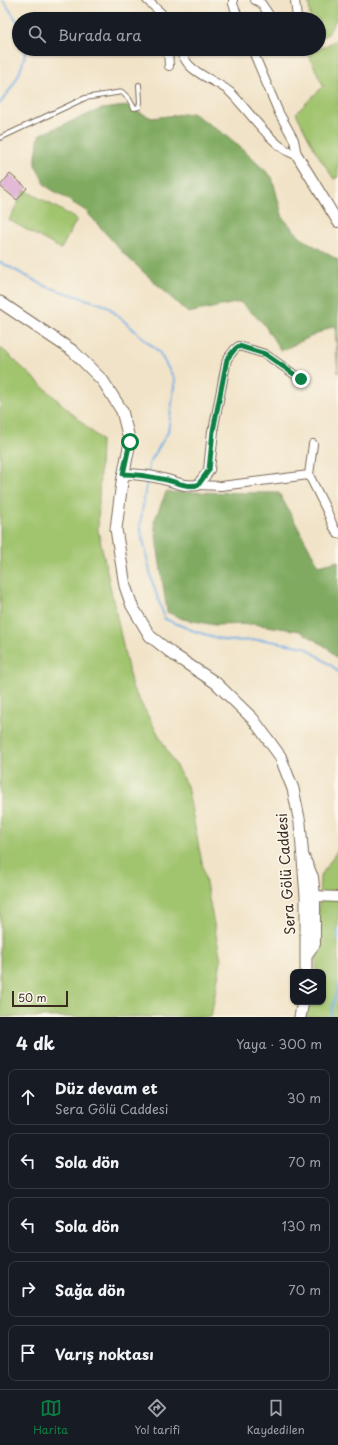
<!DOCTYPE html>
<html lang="tr">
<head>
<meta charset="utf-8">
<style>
	body { margin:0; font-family:"Playpen Sans",sans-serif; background:#242831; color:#f1f3f6 }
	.controls { position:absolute; right:12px; bottom:12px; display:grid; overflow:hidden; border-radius:8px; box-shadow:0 1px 3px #0004 }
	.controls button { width:36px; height:36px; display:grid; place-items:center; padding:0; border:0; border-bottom:1px solid #363941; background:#171b24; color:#f1f3f6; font:20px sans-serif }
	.scale { position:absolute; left:12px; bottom:10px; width:56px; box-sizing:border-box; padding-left:4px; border:2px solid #3b2a1e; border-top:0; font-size:11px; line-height:14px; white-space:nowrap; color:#3b2a1e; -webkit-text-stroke:3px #fbf7ec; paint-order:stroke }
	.stop { position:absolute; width:12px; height:12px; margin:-9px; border:3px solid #0b8043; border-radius:50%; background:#fff }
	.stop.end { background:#0b8043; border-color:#fff; box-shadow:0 1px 4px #0008 }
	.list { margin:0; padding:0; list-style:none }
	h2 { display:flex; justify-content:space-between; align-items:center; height:52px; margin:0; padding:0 16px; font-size:17px }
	h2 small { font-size:13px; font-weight:400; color:#9ea1a6 }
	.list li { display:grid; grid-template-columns:26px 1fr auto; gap:12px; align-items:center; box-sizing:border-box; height:56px; margin:0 8px 8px; padding:0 8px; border:1px solid #363941; border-radius:8px }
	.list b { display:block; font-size:15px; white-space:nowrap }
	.list p { margin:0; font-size:13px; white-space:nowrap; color:#9ea1a6 }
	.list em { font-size:13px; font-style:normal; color:#9ea1a6 }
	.icon { flex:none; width:22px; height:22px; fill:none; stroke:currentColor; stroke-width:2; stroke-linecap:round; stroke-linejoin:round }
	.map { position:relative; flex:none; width:338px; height:1017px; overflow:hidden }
	.search { position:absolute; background:#171b24; box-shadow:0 1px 3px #0004; left:12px; right:12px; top:12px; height:44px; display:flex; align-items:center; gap:10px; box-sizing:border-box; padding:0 14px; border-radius:22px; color:#9ea1a6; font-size:15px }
	.sheet { height:372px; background:#171b24 }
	nav { display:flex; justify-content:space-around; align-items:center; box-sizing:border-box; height:56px; border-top:1px solid #363941; background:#171b24; font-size:11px; color:#9ea1a6 }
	nav a { display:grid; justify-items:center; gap:2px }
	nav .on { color:#0b8043 }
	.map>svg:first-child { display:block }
</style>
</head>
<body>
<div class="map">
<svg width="338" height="1017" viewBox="0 0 338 1017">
	<rect width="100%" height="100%" fill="#fbf7ec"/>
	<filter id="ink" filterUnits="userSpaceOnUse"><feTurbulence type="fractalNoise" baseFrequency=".025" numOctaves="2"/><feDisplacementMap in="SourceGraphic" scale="8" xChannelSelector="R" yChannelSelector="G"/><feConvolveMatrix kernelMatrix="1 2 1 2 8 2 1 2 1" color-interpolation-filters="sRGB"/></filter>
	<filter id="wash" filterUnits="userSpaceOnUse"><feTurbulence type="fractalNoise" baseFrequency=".012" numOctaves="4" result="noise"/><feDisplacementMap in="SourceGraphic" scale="16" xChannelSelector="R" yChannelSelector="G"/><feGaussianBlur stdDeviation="0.9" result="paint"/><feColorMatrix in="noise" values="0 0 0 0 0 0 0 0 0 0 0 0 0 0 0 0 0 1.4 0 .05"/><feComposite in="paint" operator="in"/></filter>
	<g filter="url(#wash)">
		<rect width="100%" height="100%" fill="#f1e3c7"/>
		<g fill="#a1c46e" stroke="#6e7746">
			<path d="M 309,0 L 338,0 L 338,16 L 328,34 L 319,39 L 319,19 L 310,19 Z"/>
			<path d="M 338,36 L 338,177 L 334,179 L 316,152 L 296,113 L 323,86 L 309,55 L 336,40 Z"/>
			<path d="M 25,190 L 77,219 L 61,249 L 9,220 Z"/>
			<path d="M 0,347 L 101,440 L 98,530 L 132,687 L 187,786 L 221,960 L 211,1017 L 0,1017 Z"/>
			<path d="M 338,849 L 338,1017 L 305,1017 L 310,1002 L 323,1002 L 323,972 L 316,972 L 320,877 Z"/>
		</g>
		<g fill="#80aa61" stroke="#5e6a40">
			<path d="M 126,106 L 152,118 L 192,113 L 230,138 L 272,177 L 283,218 L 301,238 L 338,260 L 338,374 L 335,325 L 281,351 L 263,323 L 240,302 L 188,313 L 124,254 L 86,211 L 46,186 L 35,165 L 39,135 L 101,109 Z"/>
			<path d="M 166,492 L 279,493 L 319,566 L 338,561 L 338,660 L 328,648 L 300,631 L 254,624 L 215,625 L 183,619 L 167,612 L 154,522 Z"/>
		</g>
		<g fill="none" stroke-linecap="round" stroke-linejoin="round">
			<g stroke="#75ade4" stroke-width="2">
				<path d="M 3,0 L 19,24"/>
				<path d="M 0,103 C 15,85 22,71 26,49"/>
				<path d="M 0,262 L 45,286 L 107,306 L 159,352 L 175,380 L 168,432 L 149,464 L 148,473"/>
				<path d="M 147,479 L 140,526 L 152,581 L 165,619 L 194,631 L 227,641 L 264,640 L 305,647 L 332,666 L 338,672"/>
				<path d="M 338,929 L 338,940"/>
				<path d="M 330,1017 L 338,985"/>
			</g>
		</g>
		<g id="blocks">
			<path fill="#daa6d0" d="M 10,174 L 27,188 L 17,200 L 0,186 Z"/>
		</g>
	</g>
	<g filter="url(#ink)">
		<use href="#blocks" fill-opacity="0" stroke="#7b6b59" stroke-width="1"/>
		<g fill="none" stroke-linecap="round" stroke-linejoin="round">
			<defs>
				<path id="service" d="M 0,138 L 85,98 L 122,92 L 129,99 L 134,108 L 139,107 L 140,102 L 139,85"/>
				<g id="minor">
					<path d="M 147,0 L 161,13 L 165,19"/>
					<path d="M 233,0 L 233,4 L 239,19"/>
					<path d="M 255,0 L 261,3 L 272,19"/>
					<path d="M 295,0 L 297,19"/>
					<path d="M 168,49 L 169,66"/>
					<path d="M 179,49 C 182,54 185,60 189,65 C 200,77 217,81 230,92 C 247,108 275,151 297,155 L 294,140 L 279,113 L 252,49"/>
					<path d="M 298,49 L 303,49"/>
					<path d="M 213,431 L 227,359 L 235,349 L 239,346 L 265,354 L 301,379"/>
					<path d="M 313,444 L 309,475 L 327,511 L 333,526 L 338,534"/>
					<path d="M 198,485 L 221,486 L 309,475"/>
				</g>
				<g id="tertiary">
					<path d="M 297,155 L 338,222"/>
					<path d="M 123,474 C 138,474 153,476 167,480 C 178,483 186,487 198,485 L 209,470 L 213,431"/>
					<path d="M 304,857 L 313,877 L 315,896 L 315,944 L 306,956"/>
					<path d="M 315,896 L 338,897"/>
				</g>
				<g id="secondary">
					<path d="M 0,302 L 73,351 L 103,381 L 122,411 L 130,442 L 122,482 L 116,529 L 125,586 L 132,606 L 150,636 L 174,655 L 216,683 L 253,719 L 280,756 L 293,789 L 300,823 L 306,896 L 306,972"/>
					<path d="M 300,1017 L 303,1002"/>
				</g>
			</defs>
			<use href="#service" stroke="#7b6b59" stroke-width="6"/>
			<use href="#minor" stroke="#7b6b59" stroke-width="10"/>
			<use href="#tertiary" stroke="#7b6b59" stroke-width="12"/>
			<use href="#secondary" stroke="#7b6b59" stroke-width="13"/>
			<use href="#service" stroke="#fff" stroke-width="4"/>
			<use href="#minor" stroke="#fff" stroke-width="8"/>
			<use href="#tertiary" stroke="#fff" stroke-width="10"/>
			<use href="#secondary" stroke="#fff" stroke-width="11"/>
		</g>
	</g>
	<g fill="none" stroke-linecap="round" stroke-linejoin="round" filter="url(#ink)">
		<path stroke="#0b8043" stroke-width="5" d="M 130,442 L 123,474 C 138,474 153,477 167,480 C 178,483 186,487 198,485 L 209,470 L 213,431 L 227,359 L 235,349 L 239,346 L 265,354 L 301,379"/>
	</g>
	<g text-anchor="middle" stroke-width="3" stroke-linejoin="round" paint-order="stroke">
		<g font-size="14" fill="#3b2a1e" stroke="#fbf7ec">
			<text transform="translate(286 874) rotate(-94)" y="5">Sera Gölü Caddesi</text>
		</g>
	</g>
</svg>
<div class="controls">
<button><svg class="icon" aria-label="layers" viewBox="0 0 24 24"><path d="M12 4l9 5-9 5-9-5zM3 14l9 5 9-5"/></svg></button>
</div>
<div class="scale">50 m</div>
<div class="stop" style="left:130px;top:442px"></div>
<div class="stop end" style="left:301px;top:379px"></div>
<div class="search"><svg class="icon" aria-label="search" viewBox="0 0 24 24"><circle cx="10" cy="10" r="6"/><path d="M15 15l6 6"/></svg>Burada ara</div>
</div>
<section class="sheet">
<h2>4 dk<small>Yaya · 300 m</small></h2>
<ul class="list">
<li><svg class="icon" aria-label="ahead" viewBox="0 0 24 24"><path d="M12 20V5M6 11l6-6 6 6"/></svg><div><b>Düz devam et</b><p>Sera Gölü Caddesi</p></div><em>30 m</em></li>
<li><svg class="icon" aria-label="left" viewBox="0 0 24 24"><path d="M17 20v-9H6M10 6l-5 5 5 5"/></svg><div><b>Sola dön</b></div><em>70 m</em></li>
<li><svg class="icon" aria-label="left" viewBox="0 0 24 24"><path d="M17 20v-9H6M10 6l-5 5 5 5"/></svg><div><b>Sola dön</b></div><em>130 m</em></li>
<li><svg class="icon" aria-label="right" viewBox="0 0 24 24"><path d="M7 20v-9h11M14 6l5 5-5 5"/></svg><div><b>Sağa dön</b></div><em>70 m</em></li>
<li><svg class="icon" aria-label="arrive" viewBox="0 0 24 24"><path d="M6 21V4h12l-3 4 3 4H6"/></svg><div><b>Varış noktası</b></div></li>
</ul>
</section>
<nav>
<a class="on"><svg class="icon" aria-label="map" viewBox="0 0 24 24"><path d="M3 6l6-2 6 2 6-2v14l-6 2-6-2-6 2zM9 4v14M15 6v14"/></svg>Harita</a>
<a><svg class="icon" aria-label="directions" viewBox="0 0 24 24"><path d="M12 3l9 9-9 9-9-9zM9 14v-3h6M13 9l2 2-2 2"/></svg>Yol tarifi</a>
<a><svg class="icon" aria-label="saved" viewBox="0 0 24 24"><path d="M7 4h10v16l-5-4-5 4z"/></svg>Kaydedilen</a>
</nav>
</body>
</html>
